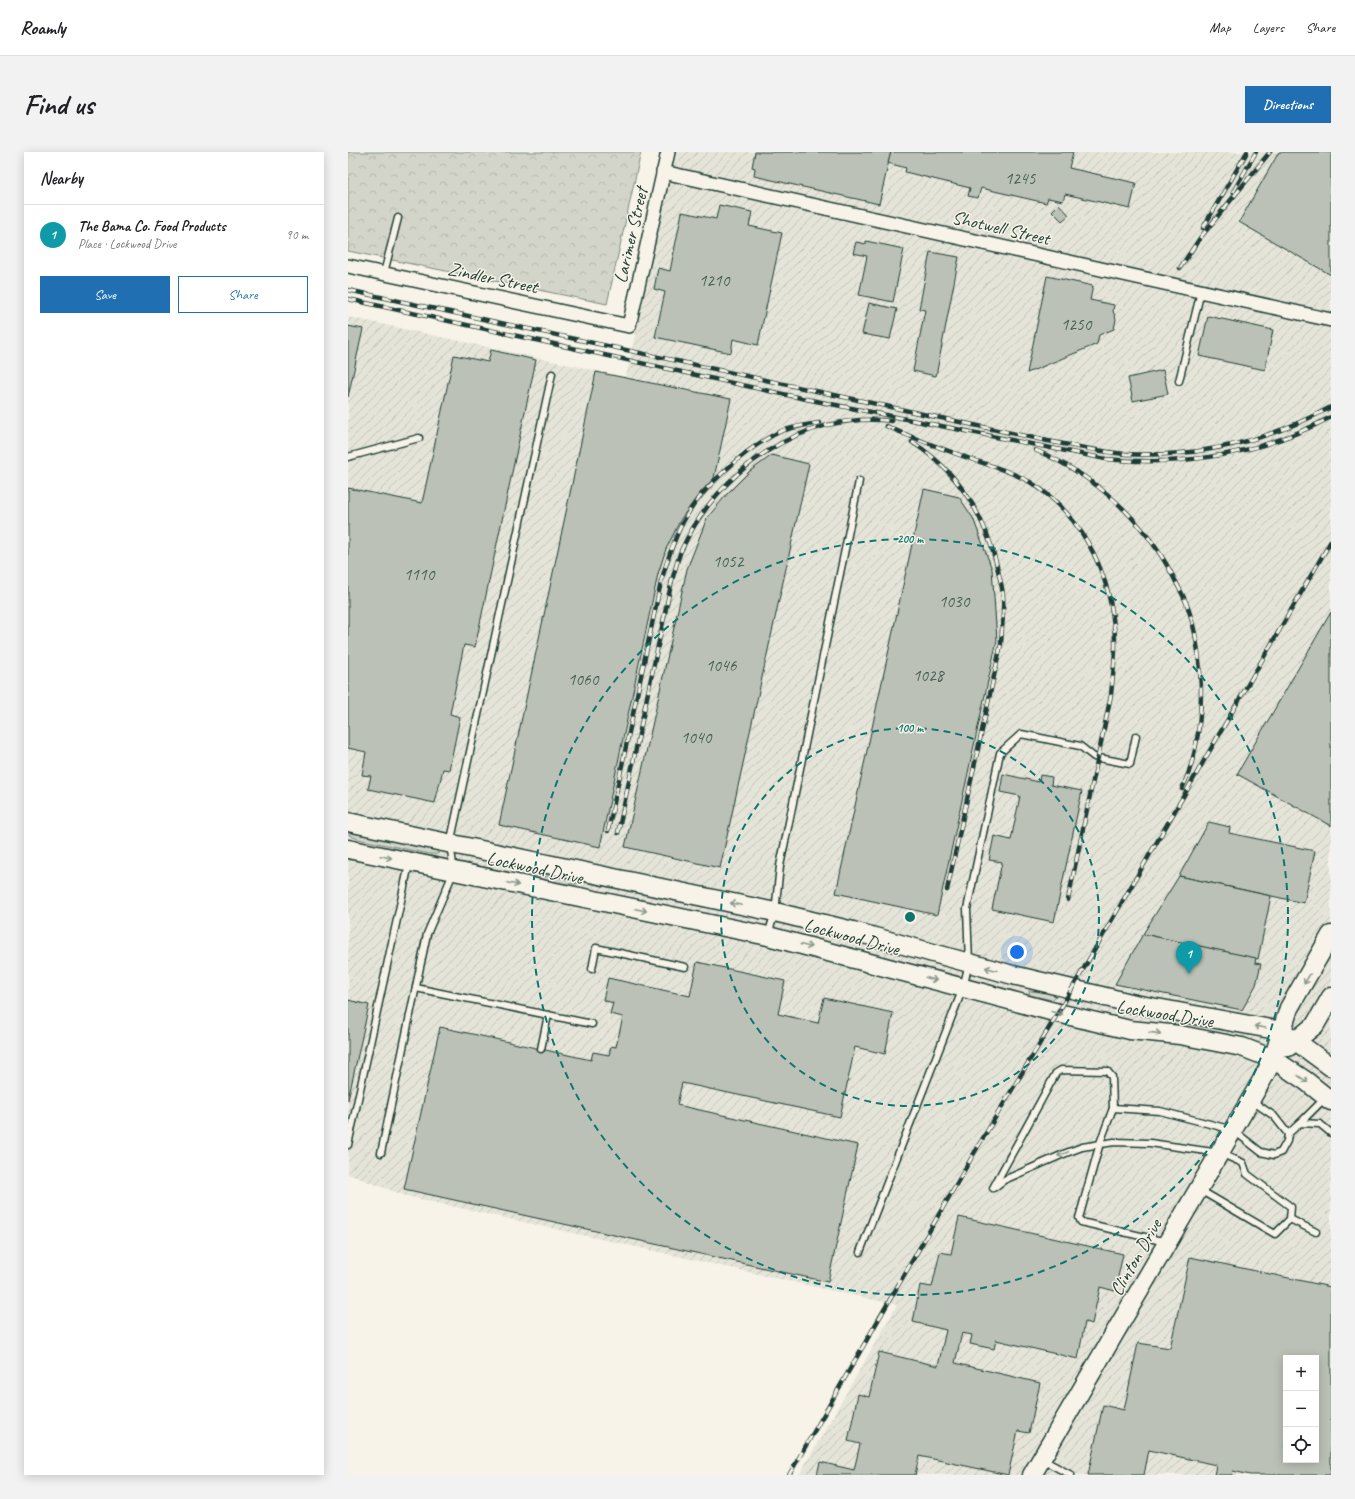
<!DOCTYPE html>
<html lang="en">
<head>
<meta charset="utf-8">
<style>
	body { margin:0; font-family:Caveat,sans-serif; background:#f2f2f2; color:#202124 }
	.controls { position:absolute; right:12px; bottom:12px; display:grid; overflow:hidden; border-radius:0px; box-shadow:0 2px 10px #0003 }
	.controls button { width:36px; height:36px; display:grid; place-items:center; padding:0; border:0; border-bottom:1px solid #e0e0e0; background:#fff; color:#202124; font:20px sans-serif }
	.you { position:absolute; left:669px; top:800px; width:14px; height:14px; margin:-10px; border:3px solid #fff; border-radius:50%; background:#1a73e8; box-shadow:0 0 0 6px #1a73e833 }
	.badge { display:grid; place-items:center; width:26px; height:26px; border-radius:50%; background:#1f6fb2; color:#fff; font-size:13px; font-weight:700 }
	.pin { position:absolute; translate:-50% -33px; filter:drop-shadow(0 1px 2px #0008) }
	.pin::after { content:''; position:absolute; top:21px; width:14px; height:12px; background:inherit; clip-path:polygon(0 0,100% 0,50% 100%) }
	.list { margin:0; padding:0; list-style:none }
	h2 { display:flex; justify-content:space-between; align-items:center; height:52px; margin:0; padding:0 16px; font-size:17px }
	h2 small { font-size:13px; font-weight:400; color:#757577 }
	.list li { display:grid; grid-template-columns:26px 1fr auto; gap:12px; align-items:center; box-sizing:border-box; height:60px; padding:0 16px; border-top:1px solid #e0e0e0 }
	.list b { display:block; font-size:15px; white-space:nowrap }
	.list p { margin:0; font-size:13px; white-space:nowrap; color:#757577 }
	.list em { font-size:13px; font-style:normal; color:#757577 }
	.actions { display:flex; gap:8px; padding:12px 16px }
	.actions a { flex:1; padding:9px 0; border:1px solid #1f6fb2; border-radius:0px; text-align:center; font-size:14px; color:#1f6fb2 }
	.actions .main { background:#1f6fb2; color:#fff }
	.icon { flex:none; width:22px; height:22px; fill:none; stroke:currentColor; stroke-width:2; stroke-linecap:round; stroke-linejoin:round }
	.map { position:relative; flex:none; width:983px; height:1323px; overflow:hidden; border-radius:0px }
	header { display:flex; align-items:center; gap:24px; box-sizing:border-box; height:56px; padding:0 20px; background:#fff; border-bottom:1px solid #e0e0e0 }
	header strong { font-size:19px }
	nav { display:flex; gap:22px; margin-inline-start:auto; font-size:14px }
	.intro { display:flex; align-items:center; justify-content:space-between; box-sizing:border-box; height:96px; padding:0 24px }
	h1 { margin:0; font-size:28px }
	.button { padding:10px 18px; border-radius:0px; background:#1f6fb2; color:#fff; font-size:14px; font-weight:700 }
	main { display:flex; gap:24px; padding:0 24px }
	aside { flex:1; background:#fff; border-radius:0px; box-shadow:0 2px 10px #0003 }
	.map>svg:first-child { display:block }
</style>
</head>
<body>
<header>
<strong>Roamly</strong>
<nav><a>Map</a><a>Layers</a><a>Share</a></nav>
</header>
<div class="intro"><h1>Find us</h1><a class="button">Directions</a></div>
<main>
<aside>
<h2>Nearby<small></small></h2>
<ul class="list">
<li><span class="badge" style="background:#0f9aa8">1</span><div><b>The Bama Co. Food Products</b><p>Place · Lockwood Drive</p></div><em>90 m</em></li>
</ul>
<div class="actions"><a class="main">Save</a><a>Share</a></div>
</aside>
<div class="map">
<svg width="983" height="1323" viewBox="0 0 983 1323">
	<defs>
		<pattern id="industrial-furrows" width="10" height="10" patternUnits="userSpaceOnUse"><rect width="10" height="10" fill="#e5e4d9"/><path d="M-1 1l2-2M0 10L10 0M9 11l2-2" fill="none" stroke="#c4c4bb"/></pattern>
		<pattern id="park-crowns" width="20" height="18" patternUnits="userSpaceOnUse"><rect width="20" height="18" fill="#d3d5ca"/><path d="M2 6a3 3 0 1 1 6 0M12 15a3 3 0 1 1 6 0" fill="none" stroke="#b5b8ae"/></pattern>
	</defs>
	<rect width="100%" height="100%" fill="#f7f3e8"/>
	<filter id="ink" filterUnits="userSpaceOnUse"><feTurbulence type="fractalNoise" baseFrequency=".025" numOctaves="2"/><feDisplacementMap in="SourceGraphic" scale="8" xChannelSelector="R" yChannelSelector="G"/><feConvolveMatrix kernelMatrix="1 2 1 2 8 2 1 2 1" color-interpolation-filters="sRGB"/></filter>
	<g filter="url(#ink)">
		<path fill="url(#industrial-furrows)" fill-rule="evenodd" d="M 327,0 L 983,0 L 983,1323 L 451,1323 L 549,1153 L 58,1044 L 0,1022 L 0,165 L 278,225 ZM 938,1206 L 968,1206 L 968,1308 L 938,1308 Z"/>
		<g fill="#d3d5ca" stroke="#79897f">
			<path d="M 1,680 L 86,697 L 91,701 L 89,702 L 82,702 L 10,687 L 1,683 Z"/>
			<path d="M 210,724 L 224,726 L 230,732 L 219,732 L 182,725 Z"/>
			<path d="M 681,839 L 705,841 L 708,844 L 704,848 L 682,843 Z"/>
		</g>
		<path fill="url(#park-crowns)" stroke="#79897f" d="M 0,0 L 293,0 L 259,152 L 0,99 Z"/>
		<g fill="#bbc1b6" stroke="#1f3d34" fill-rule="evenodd">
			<path d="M 407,0 L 543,0 L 531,52 L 406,24 L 407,16 L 404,15 Z"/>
			<path d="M 543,0 L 725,0 L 721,16 L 788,31 L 782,57 L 717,42 L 715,49 L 700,46 L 698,51 L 633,36 L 630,46 L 620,44 L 622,36 L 557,20 L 558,16 L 540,11 Z"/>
			<path d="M 931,0 L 983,0 L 983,123 L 891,70 Z"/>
			<path d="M 711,52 L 721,63 L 714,69 L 704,59 Z"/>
			<path d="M 371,53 L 404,60 L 401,74 L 434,81 L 410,193 L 385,187 L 383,201 L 307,185 L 317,140 L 306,137 L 310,116 L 322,119 L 334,60 L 368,67 Z"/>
			<path d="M 518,89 L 556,97 L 545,150 L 511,143 L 519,104 L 505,101 L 508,90 L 518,92 Z"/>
			<path d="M 582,100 L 611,105 L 588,224 L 565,219 L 577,158 L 571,157 Z"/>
			<path d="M 699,124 L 745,134 L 742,148 L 766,153 L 765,159 L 768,167 L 766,177 L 751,183 L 749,192 L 679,221 Z"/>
			<path d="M 521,151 L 549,157 L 542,187 L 514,182 Z"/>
			<path d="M 860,164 L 925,178 L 917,218 L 851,204 Z"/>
			<path d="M 0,174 L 15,177 L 0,245 Z"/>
			<path d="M 143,198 L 188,208 L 127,495 L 116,493 L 102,562 L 112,565 L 101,618 L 95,617 L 87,651 L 20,637 L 23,624 L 14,623 L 18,600 L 0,596 L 0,336 L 74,351 L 106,203 L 140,210 Z"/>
			<path d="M 815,218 L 820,242 L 785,249 L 780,226 Z"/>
			<path d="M 248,220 L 383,247 L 366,326 L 351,342 L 333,367 L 318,397 L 310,422 L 252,695 L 151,673 Z"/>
			<path d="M 424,303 L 461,312 L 372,716 L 277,695 L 339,417 L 359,366 L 380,341 L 402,319 Z"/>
			<path d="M 576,337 L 611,345 L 625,366 L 644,417 L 649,488 L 589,763 L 488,741 Z"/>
			<path d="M 983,460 L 983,674 L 889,622 Z"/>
			<path d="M 655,622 L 691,630 L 692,623 L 704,625 L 703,633 L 734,639 L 706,770 L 644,757 L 654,710 L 641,708 L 646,684 L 663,688 L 672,644 L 652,640 Z"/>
			<path d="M 861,670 L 882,675 L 881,681 L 967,699 L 956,751 L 831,724 Z"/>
			<path d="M 831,724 L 923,744 L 910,807 L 795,782 Z"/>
			<path d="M 795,782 L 908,806 L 907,811 L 913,812 L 908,833 L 894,858 L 767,832 Z"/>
			<path d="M 349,810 L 437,829 L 430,862 L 470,871 L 476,846 L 545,861 L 537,902 L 507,895 L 492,965 L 334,931 L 329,953 L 510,993 L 480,1130 L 56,1037 L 92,875 L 243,908 L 245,900 L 261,903 L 263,894 L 268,895 L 275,865 L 262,862 L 265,851 L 255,848 L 260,826 L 342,844 Z"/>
			<path d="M 0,848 L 21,853 L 0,948 Z"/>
			<path d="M 611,1065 L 775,1102 L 767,1139 L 752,1135 L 744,1172 L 737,1170 L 730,1207 L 648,1188 L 646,1197 L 622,1192 L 624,1183 L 614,1181 L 607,1211 L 692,1231 L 681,1281 L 670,1279 L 660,1323 L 571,1304 L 567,1323 L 469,1323 L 472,1310 L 506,1318 L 512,1292 L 500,1289 L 510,1242 L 521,1245 L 531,1200 L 590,1214 L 598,1178 L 565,1170 L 572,1133 L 584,1135 L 592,1100 L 603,1102 Z"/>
			<path d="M 842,1105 L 983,1135 L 983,1323 L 902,1323 L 885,1319 L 884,1323 L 866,1323 L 868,1313 L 801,1298 L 796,1323 L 740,1323 L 755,1253 L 776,1258 L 790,1191 L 822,1196 ZM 938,1206 L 968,1206 L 968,1308 L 938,1308 Z"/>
		</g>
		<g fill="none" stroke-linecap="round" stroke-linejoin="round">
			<defs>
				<g id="lane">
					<path d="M 36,121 L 50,66"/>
					<path d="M 831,229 L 853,139"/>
					<path d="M 0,305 L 71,286"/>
					<path d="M 420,783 L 427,760 L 432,714 L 511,329"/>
					<path d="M 244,817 L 248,796 L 337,815"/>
					<path d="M 68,836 L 244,872"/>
					<path d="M 193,897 L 200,863"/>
					<path d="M 904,949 L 926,964 L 940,982"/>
					<path d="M 765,956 L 752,991 L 731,1066 L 733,1070 L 818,1090"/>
					<path d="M 952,971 L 976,947"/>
					<path d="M 0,993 L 61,712"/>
					<path d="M 33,1001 L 79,782 L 106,719 L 102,692 L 204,222"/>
					<path d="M 647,1035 L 656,1028 L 718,1001 L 734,995 L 766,990 L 802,991 L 872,1001 L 895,1011 L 899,1022 L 943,1055 L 942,1067 L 927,1082 L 852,1038"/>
					<path d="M 645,1036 L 708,921 L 713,918 L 759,919 L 764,925 L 765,956 L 812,959 L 885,978 L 913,1000 L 926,1003 L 933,1000 L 939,989 L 940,982 L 952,971 L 972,972 L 983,981"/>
					<path d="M 942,1067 L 968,1080"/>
					<path d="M 512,1100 L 615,836 L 621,811 L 619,757 L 652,601 L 673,582 L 732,594 L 746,605 L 782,612 L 788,584"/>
					<path d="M 695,1308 L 723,1323"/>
				</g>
				<g id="street">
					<path d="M 315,20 L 983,168"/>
					<path d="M 0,114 L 281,174 L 320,0"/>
				</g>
				<g id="secondary">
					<path d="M 0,670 L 427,760 L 505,779 L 665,823 L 787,852 L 934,879 L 983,915"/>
					<path d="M 0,697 L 420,784 L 710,861 L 782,878 L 832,883 L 894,895 L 925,907 L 958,929 L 983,949"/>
					<path d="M 940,895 L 967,873 L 983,845"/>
					<path d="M 684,1323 L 914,928 L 925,907 L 941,856 L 983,783"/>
				</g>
			</defs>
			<use href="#lane" stroke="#1f3d34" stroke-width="9"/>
			<use href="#street" stroke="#1f3d34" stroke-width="16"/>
			<use href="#secondary" stroke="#1f3d34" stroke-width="21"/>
			<use href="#lane" stroke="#f7f3e8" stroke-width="6"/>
			<use href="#street" stroke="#f7f3e8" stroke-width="13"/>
			<use href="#secondary" stroke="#f7f3e8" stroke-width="18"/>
			<defs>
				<g id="rail">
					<path d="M 885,40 L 908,0"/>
					<path d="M 855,76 L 899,0"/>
					<path d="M 832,116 L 852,86 L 922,0"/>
					<path d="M 0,138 L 700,289 C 726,294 752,300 778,302 C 850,306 920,289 983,255"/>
					<path d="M 0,147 L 453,246 L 758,307 C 836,315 914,302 983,265"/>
					<path d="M 538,274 C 565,286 592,296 620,306 C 640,313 663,319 682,330 C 732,361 760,416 766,474 C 769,497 765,520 763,543 L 720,748"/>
					<path d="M 564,290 C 608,318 635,360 648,410 C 650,420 654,432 655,443 C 656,459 654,475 653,492 L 599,738"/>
					<path d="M 687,298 C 747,323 796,368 826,426 C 830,435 836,444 839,453 C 849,480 852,509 853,537 C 853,570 848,607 834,637"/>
					<path d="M 260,679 L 313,430 C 319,409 325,389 335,370 C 353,336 396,298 429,281 C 441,275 458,273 471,271"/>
					<path d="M 270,681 L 324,428 C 327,419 329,409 333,399 C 369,319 454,258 544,269"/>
					<path d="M 441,1323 L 632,991 L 710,861 L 983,389"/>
				</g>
			</defs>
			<use href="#rail" stroke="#1f3d34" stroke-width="4.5"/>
			<use href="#rail" stroke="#f7f3e8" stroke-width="3" stroke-dasharray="9" stroke-linecap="butt"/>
		</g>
		<defs><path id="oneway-shaft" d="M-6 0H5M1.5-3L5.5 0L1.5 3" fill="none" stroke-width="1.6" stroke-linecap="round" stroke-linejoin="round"/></defs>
		<g stroke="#8b988e">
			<use href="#oneway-shaft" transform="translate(38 705) rotate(12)"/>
			<use href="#oneway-shaft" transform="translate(165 732) rotate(12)"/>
			<use href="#oneway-shaft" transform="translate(388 752) rotate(-168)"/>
			<use href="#oneway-shaft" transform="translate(293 758) rotate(12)"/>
			<use href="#oneway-shaft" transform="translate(458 794) rotate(14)"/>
			<use href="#oneway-shaft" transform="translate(643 817) rotate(-165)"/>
			<use href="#oneway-shaft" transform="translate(583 827) rotate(16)"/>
			<use href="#oneway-shaft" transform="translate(959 827) rotate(121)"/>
			<use href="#oneway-shaft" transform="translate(709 861) rotate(14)"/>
			<use href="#oneway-shaft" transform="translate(912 875) rotate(-170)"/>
			<use href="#oneway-shaft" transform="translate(807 881) rotate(6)"/>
			<use href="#oneway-shaft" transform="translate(955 927) rotate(35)"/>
			<use href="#oneway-shaft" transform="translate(715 1002) rotate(158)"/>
		</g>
	</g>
	<g fill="none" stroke="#0f766e" stroke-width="2" stroke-dasharray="7 5">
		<circle cx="562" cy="765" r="189"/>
		<circle cx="562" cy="765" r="378"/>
	</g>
	<g text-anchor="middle" stroke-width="3" stroke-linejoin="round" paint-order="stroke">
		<g font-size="17" fill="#465e54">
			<text x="672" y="32">1245</text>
			<text x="366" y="134">1210</text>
			<text x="728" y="178">1250</text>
			<text x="380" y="415">1052</text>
			<text x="71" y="428">1110</text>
			<text x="606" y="455">1030</text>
			<text x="373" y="519">1046</text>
			<text x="580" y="529">1028</text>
			<text x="235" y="533">1060</text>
			<text x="348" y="591">1040</text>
		</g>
		<g font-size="19" fill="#1f3d34" stroke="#f7f3e8">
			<text transform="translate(653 75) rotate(13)" y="7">Shotwell Street</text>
			<text transform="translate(282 83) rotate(-77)" y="7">Larimer Street</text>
			<text transform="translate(145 125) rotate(12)" y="7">Zindler Street</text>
			<text transform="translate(187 715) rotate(12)" y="7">Lockwood Drive</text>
			<text transform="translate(504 784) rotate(15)" y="7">Lockwood Drive</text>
			<text transform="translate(817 861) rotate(9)" y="7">Lockwood Drive</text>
			<text transform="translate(787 1105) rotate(-60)" y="7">Clinton Drive</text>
		</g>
	</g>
	<circle cx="562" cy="765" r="6" fill="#0f766e" stroke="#f7f3e8" stroke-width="2"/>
	<g font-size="12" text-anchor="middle" font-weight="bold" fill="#0f766e" stroke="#f7f3e8" stroke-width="3" stroke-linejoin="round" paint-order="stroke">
		<text x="562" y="391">200 m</text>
		<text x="562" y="580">100 m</text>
	</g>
</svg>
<div class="controls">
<button>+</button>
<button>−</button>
<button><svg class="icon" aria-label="locate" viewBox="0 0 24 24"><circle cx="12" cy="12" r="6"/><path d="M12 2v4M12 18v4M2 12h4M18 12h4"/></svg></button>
</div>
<div class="you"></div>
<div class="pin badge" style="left:841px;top:822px;background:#0f9aa8">1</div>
</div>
</main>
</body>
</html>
